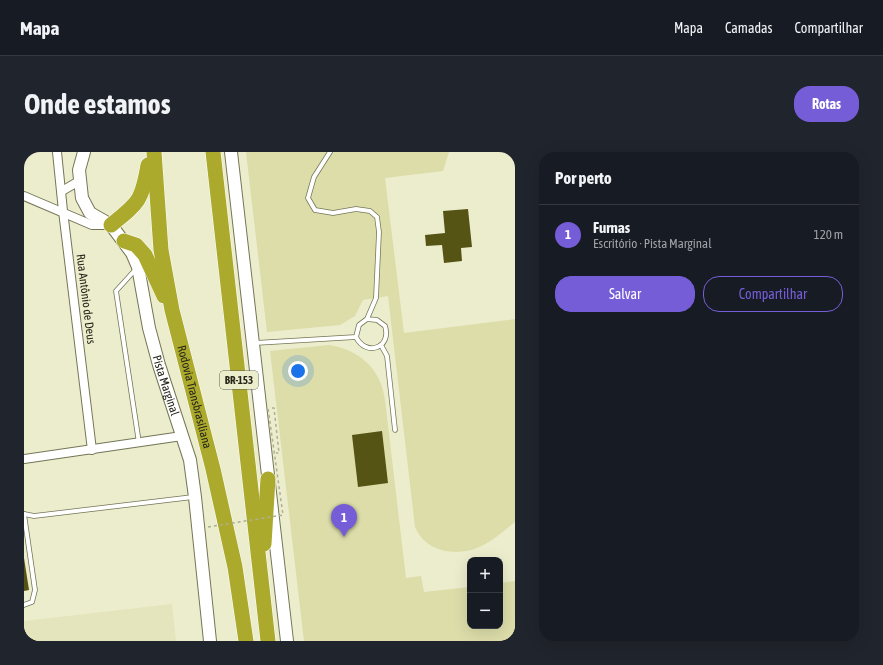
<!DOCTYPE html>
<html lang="pt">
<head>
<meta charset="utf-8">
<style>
	body { margin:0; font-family:"Asap Condensed",sans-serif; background:#20242c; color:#f1f3f6 }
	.controls { position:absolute; right:12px; bottom:12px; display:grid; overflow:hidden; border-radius:8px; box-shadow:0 4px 16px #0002 }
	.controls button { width:36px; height:36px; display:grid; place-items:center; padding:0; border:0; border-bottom:1px solid #363941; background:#171b24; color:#f1f3f6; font:20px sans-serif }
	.you { position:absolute; left:274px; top:219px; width:14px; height:14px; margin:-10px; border:3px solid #fff; border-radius:50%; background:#1a73e8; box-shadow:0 0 0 6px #1a73e833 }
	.badge { display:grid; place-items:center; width:26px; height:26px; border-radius:50%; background:#765dd8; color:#fff; font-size:13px; font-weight:700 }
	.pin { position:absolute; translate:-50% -33px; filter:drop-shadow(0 1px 2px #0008) }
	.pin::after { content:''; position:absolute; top:21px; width:14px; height:12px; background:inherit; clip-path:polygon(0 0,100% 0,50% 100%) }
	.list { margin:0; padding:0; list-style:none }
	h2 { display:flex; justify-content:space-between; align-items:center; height:52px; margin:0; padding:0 16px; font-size:17px }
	h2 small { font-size:13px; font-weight:400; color:#9ea1a6 }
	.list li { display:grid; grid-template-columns:26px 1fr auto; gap:12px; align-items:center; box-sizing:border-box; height:60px; padding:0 16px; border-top:1px solid #363941 }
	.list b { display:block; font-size:15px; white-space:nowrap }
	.list p { margin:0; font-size:13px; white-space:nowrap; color:#9ea1a6 }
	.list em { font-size:13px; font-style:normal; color:#9ea1a6 }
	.actions { display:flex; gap:8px; padding:12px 16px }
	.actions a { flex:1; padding:9px 0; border:1px solid #765dd8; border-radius:16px; text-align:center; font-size:14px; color:#765dd8 }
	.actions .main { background:#765dd8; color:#fff }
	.map { position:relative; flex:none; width:491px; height:489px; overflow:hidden; border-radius:16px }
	header { display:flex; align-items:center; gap:24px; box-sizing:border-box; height:56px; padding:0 20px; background:#171b24; border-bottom:1px solid #363941 }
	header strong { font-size:19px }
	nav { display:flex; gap:22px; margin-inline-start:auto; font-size:14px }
	.intro { display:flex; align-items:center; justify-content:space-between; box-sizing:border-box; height:96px; padding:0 24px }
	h1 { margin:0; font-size:28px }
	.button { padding:10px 18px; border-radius:16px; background:#765dd8; color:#fff; font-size:14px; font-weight:700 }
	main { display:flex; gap:24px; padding:0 24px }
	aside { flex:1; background:#171b24; border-radius:16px; box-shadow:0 4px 16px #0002 }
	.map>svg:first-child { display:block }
</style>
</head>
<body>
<header>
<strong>Mapa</strong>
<nav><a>Mapa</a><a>Camadas</a><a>Compartilhar</a></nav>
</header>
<div class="intro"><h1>Onde estamos</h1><a class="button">Rotas</a></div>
<main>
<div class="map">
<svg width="491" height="489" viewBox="0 0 491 489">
	<rect width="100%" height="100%" fill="#ecedcc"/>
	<path fill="#e4e5bc" d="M 148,452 L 152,489 L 0,489 L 0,469 Z"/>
	<g fill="#dcdda9">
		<path d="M 222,0 L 425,0 L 419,19 L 361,26 L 380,181 L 491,167 L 491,370 C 482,377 473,385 463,391 C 439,406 403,403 391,375 L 364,144 L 339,148 L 331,164 L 316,173 L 243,180 Z"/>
		<path d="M 305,193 C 336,198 357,217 361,248 L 382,426 L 397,424 L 400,440 L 446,435 L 446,474 L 476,474 L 476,431 L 491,429 L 491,489 L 280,489 L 246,199 Z"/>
	</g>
	<g fill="#555414">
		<path d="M 444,57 L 448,95 L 437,96 L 438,109 L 420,111 L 418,93 L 402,94 L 401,83 L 421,81 L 419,59 Z"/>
		<path d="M 358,279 L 364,331 L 334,335 L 328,283 Z"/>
		<path d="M 0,406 L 5,438 L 0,439 Z"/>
	</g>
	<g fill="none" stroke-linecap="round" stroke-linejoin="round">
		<defs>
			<g id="service">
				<path d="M 306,0 L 290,25 L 284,46 L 291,58 L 309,61 L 332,57 L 346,59 L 353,65 L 355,80 L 352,146 L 343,167 L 335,173 L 332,185 C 342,205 368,196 361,174 L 353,168 L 343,167"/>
				<path d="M 112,117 L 92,139 L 115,291"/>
				<path d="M 231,191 L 332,185"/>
				<path d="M 357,193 L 363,204 L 371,278"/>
				<path d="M 0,362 L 10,364 L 169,345"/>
				<path d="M 0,453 L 8,450 L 11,438 L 0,362"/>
			</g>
			<g id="minor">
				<path d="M 33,0 L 39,59 L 68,298"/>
				<path d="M 38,39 L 55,29"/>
				<path d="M 0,44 L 68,73 L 85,73"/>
				<path d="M 0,307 L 158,284"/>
			</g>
			<g id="secondary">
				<path id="s1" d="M 60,0 L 55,18 L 58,46 L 66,61 L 87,73 L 108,101 L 114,115 L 125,176 L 135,213 L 166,308 L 171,345 L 186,489"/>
				<path d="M 207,0 L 263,489"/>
			</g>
			<g id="motorway">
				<path id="s2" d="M 130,0 L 137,98 L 148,158 L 189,317 L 211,415 L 222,489"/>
				<path d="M 189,0 L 244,489"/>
				<path d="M 87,73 C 115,51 118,48 124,13"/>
				<path d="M 100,89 L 112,93 L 121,103 L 140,144"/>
				<path d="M 240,392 L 244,327"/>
			</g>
		</defs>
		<use href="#service" stroke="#747557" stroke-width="5.5"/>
		<use href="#minor" stroke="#747557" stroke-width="10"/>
		<use href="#secondary" stroke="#747557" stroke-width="14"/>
		<use href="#motorway" stroke="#fff" stroke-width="16"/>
		<path stroke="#adae93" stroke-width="1.5" stroke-dasharray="3 3" stroke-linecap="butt" d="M 248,256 L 250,256 L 255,301 L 252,301"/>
		<use href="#service" stroke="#fff" stroke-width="4"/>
		<use href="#minor" stroke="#fff" stroke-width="8"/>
		<use href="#secondary" stroke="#fff" stroke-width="12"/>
		<use href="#motorway" stroke="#acaa2d" stroke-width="15"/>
		<path stroke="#adae93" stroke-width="1.5" stroke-dasharray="3 3" stroke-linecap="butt" d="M 184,375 L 259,363 L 244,256"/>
	</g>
	<g text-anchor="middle" stroke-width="4" stroke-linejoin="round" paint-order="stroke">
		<rect fill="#ecedcc" stroke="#61614f" stroke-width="1" x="196" y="219" width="38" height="18" rx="3"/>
		<g font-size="11" font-weight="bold" fill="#252519">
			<text x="215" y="232">BR-153</text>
		</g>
		<g font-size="12" fill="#252519" stroke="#ecedcc">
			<text transform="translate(62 147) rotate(83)" y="4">Rua Antônio de Deus</text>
			<text dy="4" stroke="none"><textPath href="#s1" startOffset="260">Pista Marginal</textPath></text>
			<text dy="4" stroke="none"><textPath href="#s2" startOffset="249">Rodovia Transbrasiliana</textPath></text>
		</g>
	</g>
</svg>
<div class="controls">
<button>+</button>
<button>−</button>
</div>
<div class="you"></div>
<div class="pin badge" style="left:320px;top:385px">1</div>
</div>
<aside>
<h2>Por perto<small></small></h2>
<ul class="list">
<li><span class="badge">1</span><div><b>Furnas</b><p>Escritório · Pista Marginal</p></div><em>120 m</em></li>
</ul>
<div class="actions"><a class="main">Salvar</a><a>Compartilhar</a></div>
</aside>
</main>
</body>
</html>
